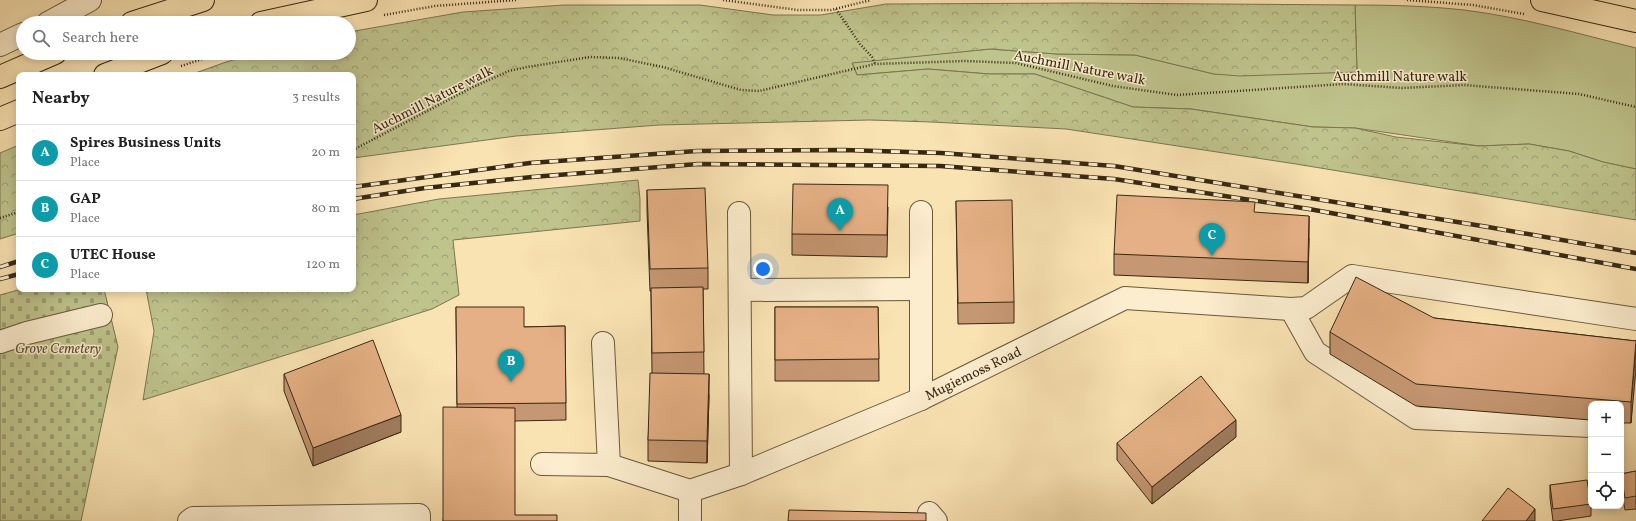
<!DOCTYPE html>
<html lang="en">
<head>
<meta charset="utf-8">
<style>
	body { margin:0; font-family:Vollkorn,serif; background:#f6f6f6; color:#222 }
	.controls { position:absolute; right:12px; bottom:12px; display:grid; overflow:hidden; border-radius:8px; box-shadow:0 2px 10px #0003 }
	.controls button { width:36px; height:36px; display:grid; place-items:center; padding:0; border:0; border-bottom:1px solid #e0e0e0; background:#fff; color:#222; font:20px sans-serif }
	.you { position:absolute; left:763px; top:269px; width:14px; height:14px; margin:-10px; border:3px solid #fff; border-radius:50%; background:#1a73e8; box-shadow:0 0 0 6px #1a73e833 }
	.badge { display:grid; place-items:center; width:26px; height:26px; border-radius:50%; background:#8f2418; color:#fff; font-size:13px; font-weight:700 }
	.pin { position:absolute; translate:-50% -33px; filter:drop-shadow(0 1px 2px #0008) }
	.pin::after { content:''; position:absolute; top:21px; width:14px; height:12px; background:inherit; clip-path:polygon(0 0,100% 0,50% 100%) }
	.list { margin:0; padding:0; list-style:none }
	h2 { display:flex; justify-content:space-between; align-items:center; height:52px; margin:0; padding:0 16px; font-size:17px }
	h2 small { font-size:13px; font-weight:400; color:#767676 }
	.list li { display:grid; grid-template-columns:26px 1fr auto; gap:12px; align-items:center; box-sizing:border-box; height:56px; padding:0 16px; border-top:1px solid #e0e0e0 }
	.list b { display:block; font-size:15px; white-space:nowrap }
	.list p { margin:0; font-size:13px; white-space:nowrap; color:#767676 }
	.list em { font-size:13px; font-style:normal; color:#767676 }
	.icon { flex:none; width:22px; height:22px; fill:none; stroke:currentColor; stroke-width:2; stroke-linecap:round; stroke-linejoin:round }
	.map { position:relative; flex:none; width:1636px; height:521px; overflow:hidden }
	.search { position:absolute; background:#fff; box-shadow:0 2px 10px #0003; left:16px; top:16px; width:340px; height:44px; display:flex; align-items:center; gap:10px; box-sizing:border-box; padding:0 14px; border-radius:22px; color:#767676; font-size:15px }
	.panel { position:absolute; background:#fff; box-shadow:0 2px 10px #0003; left:16px; top:72px; width:340px; height:220px; border-radius:8px }
	.map>svg:first-child { display:block }
</style>
</head>
<body>
<div class="map">
<svg width="1636" height="521" viewBox="0 0 1636 521">
	<defs>
		<pattern id="forest-crowns" width="20" height="18" patternUnits="userSpaceOnUse"><rect width="20" height="18" fill="#bfc38c"/><path d="M2 6a3 3 0 1 1 6 0M12 15a3 3 0 1 1 6 0" fill="none" stroke="#9c9e71"/></pattern>
		<pattern id="cemetery-stones" width="16" height="16" patternUnits="userSpaceOnUse"><rect width="16" height="16" fill="#bfc38c"/><path d="M2 7V4a2 2 0 0 1 4 0v3zM10 15v-3a2 2 0 0 1 4 0v3z" fill="#9c9e71"/></pattern>
	</defs>
	<rect width="100%" height="100%" fill="#fae3b3"/>
	<filter id="stains"><feTurbulence type="fractalNoise" baseFrequency=".005" numOctaves="4"/><feColorMatrix values="0 0 0 0 .2 0 0 0 0 .09 0 0 0 0 .02 0 0 0 .5 -.17"/></filter>
	<radialGradient id="worn" r=".72"><stop offset=".6" stop-color="#630" stop-opacity="0"/><stop offset="1" stop-color="#630" stop-opacity=".3"/></radialGradient>
	<path fill="#bfc38c" stroke="#7b7650" d="M 1355,5 C 1391,5 1428,6 1464,10 C 1522,17 1579,34 1636,48 L 1636,169 L 1603,162 L 1569,151 L 1529,144 L 1479,146 L 1355,128 L 1313,127 L 1191,109 L 1133,107 L 1035,74 L 989,74 L 928,69 L 857,75 L 852,62 L 990,49 L 1057,54 L 1135,55 L 1214,74 L 1357,72 Z"/>
	<g fill="url(#forest-crowns)" stroke="#7b7650">
		<path d="M 1082,3 L 1355,5 L 1357,72 L 1240,76 L 1214,74 L 1135,55 L 1057,54 L 990,49 L 852,63 L 857,75 L 928,69 L 989,74 L 1035,74 L 1133,107 L 1191,109 L 1313,127 L 1355,128 L 1396,137 L 1479,146 L 1529,144 L 1569,151 L 1603,162 L 1636,169 L 1636,220 L 1296,164 L 1066,129 L 931,122 L 870,120 L 659,125 L 516,136 L 353,158 L 353,75 L 190,75 L 226,62 L 258,53 L 349,53 L 349,32 L 463,12 L 564,5 L 700,5 L 773,15 L 821,15 L 886,4 Z"/>
		<path d="M 19,145 L 19,233 L 0,239 L 0,153 Z"/>
		<path d="M 638,180 L 640,199 L 640,221 L 453,240 L 459,295 L 432,309 L 143,400 L 154,331 L 146,289 L 353,289 L 353,215 L 439,199 Z"/>
	</g>
	<path fill="url(#cemetery-stones)" stroke="#7b7650" d="M 22,289 L 104,289 L 118,347 L 81,521 L 0,521 L 0,295 Z"/>
	<g fill="none" stroke-linecap="round" stroke-linejoin="round">
		<defs>
			<g id="minor">
				<path d="M 48,23 L 90,0"/>
				<path d="M 0,45 L 23,34"/>
				<path d="M 921,212 L 921,399"/>
				<path d="M 739,213 L 741,474"/>
				<path d="M 740,290 L 921,289"/>
				<path d="M 1291,309 L 1315,352 L 1416,418 L 1591,426"/>
				<path d="M 0,342 L 27,333 L 101,315"/>
				<path d="M 603,343 L 609,465"/>
				<path d="M 542,464 L 609,465 L 690,491"/>
				<path d="M 929,513 L 936,521"/>
				<path d="M 189,521 L 193,518 L 419,515 L 419,521"/>
				<path d="M 690,521 L 690,491 L 741,474 L 921,399 L 1125,298 L 1291,309 L 1306,308 L 1352,276 L 1636,319"/>
			</g>
			<g id="major">
				<path d="M 1542,0 L 1636,21"/>
				<path d="M 132,23 L 203,0"/>
				<path d="M 261,23 L 366,0"/>
				<path d="M 105,75 L 162,53"/>
				<path d="M 0,77 L 55,53"/>
				<path d="M 0,119 L 19,111"/>
			</g>
		</defs>
		<use href="#minor" stroke="#68573b" stroke-width="24"/>
		<use href="#major" stroke="#372813" stroke-width="24"/>
		<g stroke="#372813" stroke-width="2.5" stroke-dasharray="1 2" stroke-linecap="butt">
			<path d="M 723,0 L 798,10 L 831,10 L 871,0"/>
			<path d="M 1407,0 L 1473,5 L 1524,14"/>
			<path d="M 836,9 L 860,44 L 872,57 L 875,64"/>
			<path d="M 384,15 L 435,6 L 516,0"/>
			<path d="M 181,66 L 221,53"/>
			<path d="M 353,150 L 471,88 L 509,71 L 527,67 L 590,57 L 619,58 L 663,67 L 741,90 L 759,91 L 875,64 L 965,61 L 1016,63 L 1113,86 L 1177,95 L 1343,84 L 1402,88 L 1464,85 L 1579,94 L 1636,107"/>
			<path d="M 0,218 L 19,212"/>
		</g>
		<use href="#minor" stroke="#fcedce" stroke-width="22"/>
		<use href="#major" stroke="#fae3b3" stroke-width="22"/>
		<defs>
			<g id="rail">
				<path d="M 353,187 L 530,163 L 697,151 L 844,150 L 941,153 L 1114,166 L 1488,227 L 1636,253"/>
				<path d="M 353,199 L 425,188 L 532,177 L 698,164 L 940,166 L 1114,179 L 1309,209 L 1636,269"/>
				<path d="M 0,267 L 19,261"/>
				<path d="M 0,279 L 19,274"/>
			</g>
		</defs>
		<use href="#rail" stroke="#372813" stroke-width="4.5"/>
		<use href="#rail" stroke="#fcedce" stroke-width="3" stroke-dasharray="9" stroke-linecap="butt"/>
	</g>
	<g fill="#c59772" stroke="#372813">
		<path d="M 647,190 L 708,268 L 708,289 L 703,289 L 704,374 L 709,396 L 707,463 L 648,461 L 648,440 L 652,373 L 651,291 L 650,291 L 647,211 Z"/>
		<path d="M 956,201 L 1014,302 L 1014,323 L 958,324 Z"/>
		<path d="M 888,207 L 887,257 L 792,255 L 792,234 Z"/>
		<path d="M 1255,213 L 1309,238 L 1308,283 L 1114,275 L 1114,254 Z"/>
		<path d="M 456,307 L 524,327 L 565,326 L 566,420 L 515,421 L 443,521 L 457,407 Z"/>
		<path d="M 775,307 L 878,307 L 879,381 L 775,381 Z"/>
		<path d="M 1434,318 L 1636,341 L 1631,423 L 1621,423 L 1621,404 L 1591,404 L 1591,420 L 1416,406 L 1330,354 L 1330,332 Z"/>
		<path d="M 284,374 L 401,432 L 313,466 L 284,391 Z"/>
		<path d="M 1236,437 L 1152,504 L 1117,460 L 1117,443 Z"/>
		<path d="M 1636,471 L 1636,509 L 1625,510 L 1621,486 L 1621,474 Z"/>
		<path d="M 1589,474 L 1591,474 L 1591,496 L 1589,481 Z"/>
		<path d="M 1550,485 L 1591,504 L 1591,516 L 1557,521 L 1553,521 L 1550,498 Z"/>
	</g>
	<g fill="#a07b5d" stroke="#372813">
		<path d="M 1309,216 L 1309,238 L 1308,283 L 1308,262 Z"/>
		<path d="M 1636,347 L 1636,369 L 1631,423 L 1631,402 Z"/>
		<path d="M 709,374 L 709,396 L 707,463 L 707,441 Z"/>
		<path d="M 401,415 L 401,432 L 313,466 L 313,448 Z"/>
		<path d="M 1236,420 L 1236,437 L 1152,504 L 1152,487 Z"/>
		<path d="M 1535,509 L 1535,521 L 1526,521 Z"/>
	</g>
	<g fill="#e5b085" stroke="#372813">
		<path d="M 793,184 L 888,185 L 887,235 L 792,234 Z"/>
		<path d="M 705,188 L 708,268 L 650,269 L 647,190 Z"/>
		<path d="M 1117,195 L 1255,202 L 1254,212 L 1309,216 L 1308,262 L 1114,254 Z"/>
		<path d="M 1012,200 L 1014,302 L 958,303 L 956,201 Z"/>
		<path d="M 1356,277 L 1434,318 L 1636,341 L 1631,402 L 1416,384 L 1330,332 Z"/>
		<path d="M 703,287 L 704,352 L 652,353 L 651,288 Z"/>
		<path d="M 456,307 L 524,307 L 524,327 L 565,326 L 566,403 L 457,404 Z"/>
		<path d="M 775,307 L 878,307 L 879,359 L 775,360 Z"/>
		<path d="M 373,340 L 401,415 L 313,448 L 284,374 Z"/>
		<path d="M 650,373 L 709,374 L 707,441 L 648,440 Z"/>
		<path d="M 1201,376 L 1236,420 L 1152,487 L 1117,443 Z"/>
		<path d="M 443,407 L 515,408 L 515,515 L 557,515 L 557,521 L 443,521 Z"/>
		<path d="M 1636,471 L 1636,496 L 1625,498 L 1621,474 Z"/>
		<path d="M 1589,474 L 1591,474 L 1591,489 Z"/>
		<path d="M 1587,480 L 1591,504 L 1553,509 L 1550,485 Z"/>
		<path d="M 1508,488 L 1535,509 L 1526,521 L 1482,521 Z"/>
		<path d="M 789,510 L 926,513 L 926,521 L 788,521 Z"/>
	</g>
	<g text-anchor="middle" stroke-width="3" stroke-linejoin="round" paint-order="stroke">
		<g font-size="14" fill="#372813" stroke="#fcedce">
			<text transform="translate(1080 67) rotate(11)" y="5">Auchmill Nature walk</text>
			<text x="1400" y="81">Auchmill Nature walk</text>
			<text transform="translate(432 99) rotate(-27)" y="5">Auchmill Nature walk</text>
			<text transform="translate(973 373) rotate(-26)" y="5">Mugiemoss Road</text>
		</g>
		<g font-size="14" font-style="italic" fill="#594f31" stroke="#fcedce">
			<text x="58" y="353">Grove Cemetery</text>
		</g>
	</g>
	<rect width="100%" height="100%" filter="url(#stains)"/>
	<rect width="100%" height="100%" fill="url(#worn)"/>
</svg>
<div class="controls">
<button>+</button>
<button>−</button>
<button><svg class="icon" aria-label="locate" viewBox="0 0 24 24"><circle cx="12" cy="12" r="6"/><path d="M12 2v4M12 18v4M2 12h4M18 12h4"/></svg></button>
</div>
<div class="you"></div>
<div class="pin badge" style="left:840px;top:231px;background:#0f9aa8">A</div>
<div class="pin badge" style="left:511px;top:382px;background:#0f9aa8">B</div>
<div class="pin badge" style="left:1212px;top:256px;background:#0f9aa8">C</div>
<div class="search"><svg class="icon" aria-label="search" viewBox="0 0 24 24"><circle cx="10" cy="10" r="6"/><path d="M15 15l6 6"/></svg>Search here</div>
<section class="panel">
<h2>Nearby<small>3 results</small></h2>
<ul class="list">
<li><span class="badge" style="background:#0f9aa8">A</span><div><b>Spires Business Units</b><p>Place</p></div><em>20 m</em></li>
<li><span class="badge" style="background:#0f9aa8">B</span><div><b>GAP</b><p>Place</p></div><em>80 m</em></li>
<li><span class="badge" style="background:#0f9aa8">C</span><div><b>UTEC House</b><p>Place</p></div><em>120 m</em></li>
</ul>
</section>
</div>
</body>
</html>
